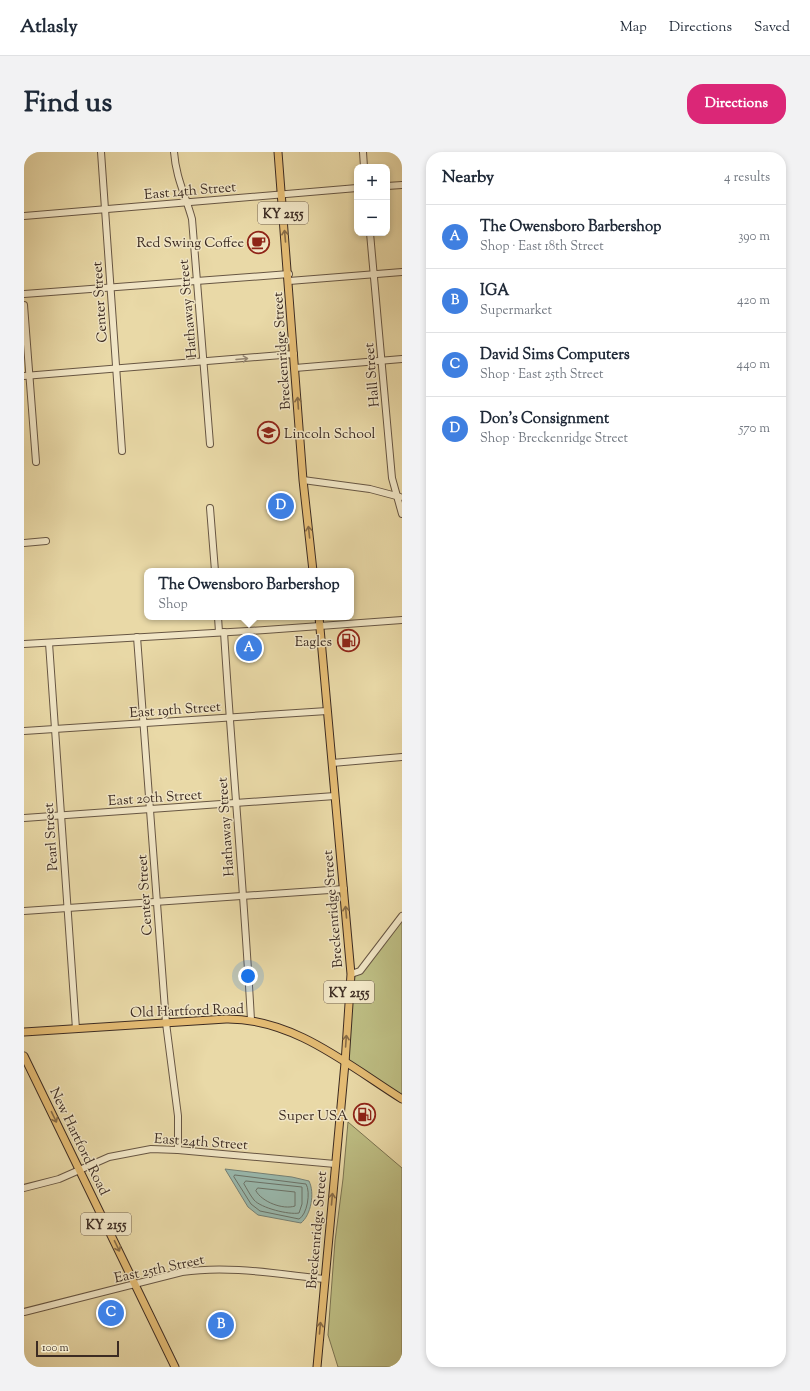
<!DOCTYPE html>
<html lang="en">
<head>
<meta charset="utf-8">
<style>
	body { margin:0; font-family:"Sorts Mill Goudy",serif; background:#f2f2f3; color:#1f2937 }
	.controls { position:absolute; right:12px; top:12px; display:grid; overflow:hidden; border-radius:8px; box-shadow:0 2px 6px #0003 }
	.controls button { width:36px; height:36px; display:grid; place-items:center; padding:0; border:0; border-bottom:1px solid #e0e1e3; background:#fff; color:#1f2937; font:20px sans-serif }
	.scale { position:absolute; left:12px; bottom:10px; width:83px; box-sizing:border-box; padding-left:4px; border:2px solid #3c2b22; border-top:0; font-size:11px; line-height:14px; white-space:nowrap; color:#3c2b22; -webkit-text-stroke:3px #f1e6c6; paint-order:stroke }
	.you { position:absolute; left:224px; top:824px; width:14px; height:14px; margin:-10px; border:3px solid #fff; border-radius:50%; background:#1a73e8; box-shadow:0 0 0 6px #1a73e833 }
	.badge { display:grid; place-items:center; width:26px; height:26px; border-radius:50%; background:#db2777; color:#fff; font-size:13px; font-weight:700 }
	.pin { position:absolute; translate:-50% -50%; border:2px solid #fff; box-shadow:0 1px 4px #0006 }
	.popup { position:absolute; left:120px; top:416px; width:210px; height:52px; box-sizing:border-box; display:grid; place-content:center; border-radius:8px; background:#fff; filter:drop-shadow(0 1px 3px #0005); font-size:13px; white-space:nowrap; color:#747a83 }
	.popup b { font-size:15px; color:#1f2937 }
	.popup::after { content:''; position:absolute; left:50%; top:100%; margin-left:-8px; border:8px solid transparent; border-top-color:#fff }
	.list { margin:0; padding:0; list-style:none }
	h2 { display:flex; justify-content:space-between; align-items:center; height:52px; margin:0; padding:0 16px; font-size:17px }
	h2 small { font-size:13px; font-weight:400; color:#747a83 }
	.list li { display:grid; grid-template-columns:26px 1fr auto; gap:12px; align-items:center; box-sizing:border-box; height:64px; padding:0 16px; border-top:1px solid #e0e1e3 }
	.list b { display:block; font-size:15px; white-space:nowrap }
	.list p { margin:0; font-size:13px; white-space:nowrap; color:#747a83 }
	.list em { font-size:13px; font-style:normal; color:#747a83 }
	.map { position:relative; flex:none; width:378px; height:1215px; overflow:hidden; border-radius:16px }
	header { display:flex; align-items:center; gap:24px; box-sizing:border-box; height:56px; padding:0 20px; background:#fff; border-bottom:1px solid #e0e1e3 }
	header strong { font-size:19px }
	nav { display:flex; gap:22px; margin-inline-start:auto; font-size:14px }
	.intro { display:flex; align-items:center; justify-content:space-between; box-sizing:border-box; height:96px; padding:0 24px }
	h1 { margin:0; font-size:28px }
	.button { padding:10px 18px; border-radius:16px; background:#db2777; color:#fff; font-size:14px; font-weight:700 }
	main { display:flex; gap:24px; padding:0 24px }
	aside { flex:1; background:#fff; border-radius:16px; box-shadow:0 2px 6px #0003 }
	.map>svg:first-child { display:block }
</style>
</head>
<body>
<header>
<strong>Atlasly</strong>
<nav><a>Map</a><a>Directions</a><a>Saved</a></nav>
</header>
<div class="intro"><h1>Find us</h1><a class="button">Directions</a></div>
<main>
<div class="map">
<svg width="378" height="1215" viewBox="0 0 378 1215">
	<rect width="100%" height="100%" fill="#e9d9a7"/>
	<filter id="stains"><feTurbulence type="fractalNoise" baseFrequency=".005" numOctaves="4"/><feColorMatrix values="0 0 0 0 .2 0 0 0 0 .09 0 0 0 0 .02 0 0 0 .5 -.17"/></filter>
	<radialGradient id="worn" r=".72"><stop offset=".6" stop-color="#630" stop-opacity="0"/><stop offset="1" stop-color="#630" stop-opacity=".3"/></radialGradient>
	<g fill="#bdbd83" stroke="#7c7452">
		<path d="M 378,764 L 378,947 L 321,911 L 327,822 L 336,819 Z"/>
		<path d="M 324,970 L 378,1016 L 378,1215 L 314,1215 L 304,1183 L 311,1089 L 319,1027 Z"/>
	</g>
	<path fill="#99b9ae" stroke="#748076" d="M 201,1017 L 268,1025 L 285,1029 C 291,1041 287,1063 277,1071 L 234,1063 L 224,1055 Z"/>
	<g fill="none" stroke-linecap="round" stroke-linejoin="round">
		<g stroke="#6a7268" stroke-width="1">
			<path d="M 211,1023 L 282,1032 C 287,1040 283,1063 275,1067 L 236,1059 L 227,1052 L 210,1025 Z"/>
			<path d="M 222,1029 L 278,1035 L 278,1052 L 275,1061 C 265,1063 237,1056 230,1048 C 226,1043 223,1037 220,1032 Z"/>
			<path d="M 234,1036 L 271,1040 L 271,1054 C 259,1058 238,1050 232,1039 Z"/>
		</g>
		<defs>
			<g id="minor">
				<path d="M 77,0 L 98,299"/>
				<path d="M 150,0 C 152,26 161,42 168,67 L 186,292"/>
				<path d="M 339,0 L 340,15"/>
				<path d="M 363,34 L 378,33"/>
				<path d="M 0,64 L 333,36"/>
				<path d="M 346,81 L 368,326 L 378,362"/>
				<path d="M 265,129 L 378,120"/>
				<path d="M 0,142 L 265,122"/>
				<path d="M 0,153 L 12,310"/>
				<path d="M 271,216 L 378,207"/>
				<path d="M 0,224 L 270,202"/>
				<path d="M 279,328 L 346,337 L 376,345"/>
				<path d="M 186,356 L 191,419"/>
				<path d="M 0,391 L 22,389"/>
				<path d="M 194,465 L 195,480"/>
				<path d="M 200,480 C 208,609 220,739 227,868"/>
				<path d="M 113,485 L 142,871 L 154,964 L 154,998"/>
				<path d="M 25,491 L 52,877"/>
				<path d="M 0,492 L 241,478 L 378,468"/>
				<path d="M 0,579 L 303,559"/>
				<path d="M 308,611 L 378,605"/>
				<path d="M 0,666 L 311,644"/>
				<path d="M 0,759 L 320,737"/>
				<path d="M 327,822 L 336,819 L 378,764"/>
				<path d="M 0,1036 L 35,1027 L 85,1005 L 127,997 L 154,998 L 311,1012"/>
				<path d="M 0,1160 L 158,1120 C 205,1113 253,1122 301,1127"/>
			</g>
			<g id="major">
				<path d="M 254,0 L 279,328 L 289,419"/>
				<path d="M 0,880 L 202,867 C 269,866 324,913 378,947"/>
				<path d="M 0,904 L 151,1215"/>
				<path d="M 293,1215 L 321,911 L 327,822 L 295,465"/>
			</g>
		</defs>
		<use href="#minor" stroke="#675643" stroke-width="8"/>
		<use href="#major" stroke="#3c2b22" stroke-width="9"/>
		<use href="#minor" stroke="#f1e6c6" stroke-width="6"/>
		<use href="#major" stroke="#e4bc74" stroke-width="7"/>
	</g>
	<defs><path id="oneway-shaft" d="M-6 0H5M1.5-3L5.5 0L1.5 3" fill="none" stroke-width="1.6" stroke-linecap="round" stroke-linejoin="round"/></defs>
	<g stroke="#886c47">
		<use href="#oneway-shaft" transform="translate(261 84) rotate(-95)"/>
		<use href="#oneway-shaft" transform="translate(274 251) rotate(-94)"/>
		<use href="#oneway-shaft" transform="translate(285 380) rotate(-96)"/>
		<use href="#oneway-shaft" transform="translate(322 760) rotate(-95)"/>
		<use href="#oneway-shaft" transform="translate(322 889) rotate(-86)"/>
		<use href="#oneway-shaft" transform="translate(30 965) rotate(64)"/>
		<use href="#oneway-shaft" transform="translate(308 1047) rotate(-85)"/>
		<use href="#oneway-shaft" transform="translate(93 1094) rotate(64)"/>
		<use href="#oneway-shaft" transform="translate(296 1176) rotate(-85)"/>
	</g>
	<use stroke="#968874" href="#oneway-shaft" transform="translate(218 207) rotate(-5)"/>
	<defs>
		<symbol id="cafe-ring" viewBox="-11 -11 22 22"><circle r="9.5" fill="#f1e6c6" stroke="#8f2418" stroke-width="1.5"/><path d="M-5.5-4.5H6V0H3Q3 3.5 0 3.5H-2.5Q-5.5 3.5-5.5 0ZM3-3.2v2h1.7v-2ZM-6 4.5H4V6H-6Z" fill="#8f2418"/></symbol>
		<symbol id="school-ring" viewBox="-11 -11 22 22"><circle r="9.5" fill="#f1e6c6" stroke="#8f2418" stroke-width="1.5"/><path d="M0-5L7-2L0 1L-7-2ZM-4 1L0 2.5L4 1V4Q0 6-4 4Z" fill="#8f2418"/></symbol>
		<symbol id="fuel-ring" viewBox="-11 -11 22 22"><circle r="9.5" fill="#f1e6c6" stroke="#8f2418" stroke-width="1.5"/><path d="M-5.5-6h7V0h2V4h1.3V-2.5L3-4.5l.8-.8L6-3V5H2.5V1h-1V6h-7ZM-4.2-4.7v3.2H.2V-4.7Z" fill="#8f2418"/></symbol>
	</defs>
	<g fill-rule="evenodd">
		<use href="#cafe-ring" x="222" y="78" width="25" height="25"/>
		<use href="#school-ring" x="232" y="268" width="25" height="25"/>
		<use href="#fuel-ring" x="312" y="476" width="25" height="25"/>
		<use href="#fuel-ring" x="328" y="950" width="25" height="25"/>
	</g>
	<g text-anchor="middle" stroke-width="3" stroke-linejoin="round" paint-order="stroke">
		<g fill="#f1e6c6" stroke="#726353" stroke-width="1">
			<rect x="234" y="50" width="50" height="22" rx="3"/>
			<rect x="300" y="829" width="50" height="22" rx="3"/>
			<rect x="57" y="1061" width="50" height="22" rx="3"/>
		</g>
		<g font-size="13" font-weight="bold" fill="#3c2b22">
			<text x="259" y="66">KY 2155</text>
			<text x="325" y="845">KY 2155</text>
			<text x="82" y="1077">KY 2155</text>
		</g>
		<g font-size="14" fill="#3c2b22" stroke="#f1e6c6">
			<text transform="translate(166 38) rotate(-5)" y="5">East 14th Street</text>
			<text transform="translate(75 150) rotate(-94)" y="5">Center Street</text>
			<text transform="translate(163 157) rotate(-95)" y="5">Hathaway Street</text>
			<text transform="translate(257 199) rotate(-94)" y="5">Breckenridge Street</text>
			<text transform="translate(347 223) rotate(-95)" y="5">Hall Street</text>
			<text transform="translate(151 557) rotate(-4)" y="5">East 19th Street</text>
			<text transform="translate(131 645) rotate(-4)" y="5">East 20th Street</text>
			<text transform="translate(201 675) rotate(-94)" y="5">Hathaway Street</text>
			<text transform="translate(26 685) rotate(-94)" y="5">Pearl Street</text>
			<text transform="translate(120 743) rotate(-94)" y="5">Center Street</text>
			<text transform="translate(308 757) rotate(-95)" y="5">Breckenridge Street</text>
			<text transform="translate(163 858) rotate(-2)" y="5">Old Hartford Road</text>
			<text transform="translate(56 989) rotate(64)" y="5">New Hartford Road</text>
			<text transform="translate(177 989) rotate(4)" y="5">East 24th Street</text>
			<text transform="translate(292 1078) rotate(-85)" y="5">Breckenridge Street</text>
			<text transform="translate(135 1116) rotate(-12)" y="5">East 25th Street</text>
		</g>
		<g font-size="14" fill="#3c2b22" stroke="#f1e6c6" text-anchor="end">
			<text x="220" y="95">Red Swing Coffee</text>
			<text x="260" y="286" text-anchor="start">Lincoln School</text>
			<text x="308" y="494">Eagles</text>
			<text x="324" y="968">Super USA</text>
		</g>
	</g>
	<rect width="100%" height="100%" filter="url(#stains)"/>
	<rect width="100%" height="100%" fill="url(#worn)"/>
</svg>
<div class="controls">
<button>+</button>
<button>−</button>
</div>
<div class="scale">100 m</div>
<div class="you"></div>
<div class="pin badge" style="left:225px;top:496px;background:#3f7fe0">A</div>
<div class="popup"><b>The Owensboro Barbershop</b>Shop</div>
<div class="pin badge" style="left:197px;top:1173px;background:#3f7fe0">B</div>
<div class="pin badge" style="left:87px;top:1161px;background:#3f7fe0">C</div>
<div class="pin badge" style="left:257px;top:354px;background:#3f7fe0">D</div>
</div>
<aside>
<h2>Nearby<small>4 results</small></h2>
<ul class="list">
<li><span class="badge" style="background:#3f7fe0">A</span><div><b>The Owensboro Barbershop</b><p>Shop · East 18th Street</p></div><em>390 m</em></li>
<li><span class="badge" style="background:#3f7fe0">B</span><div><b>IGA</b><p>Supermarket</p></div><em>420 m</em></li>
<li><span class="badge" style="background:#3f7fe0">C</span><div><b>David Sims Computers</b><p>Shop · East 25th Street</p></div><em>440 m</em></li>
<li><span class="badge" style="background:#3f7fe0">D</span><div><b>Don's Consignment</b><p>Shop · Breckenridge Street</p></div><em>570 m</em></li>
</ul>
</aside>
</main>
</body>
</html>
